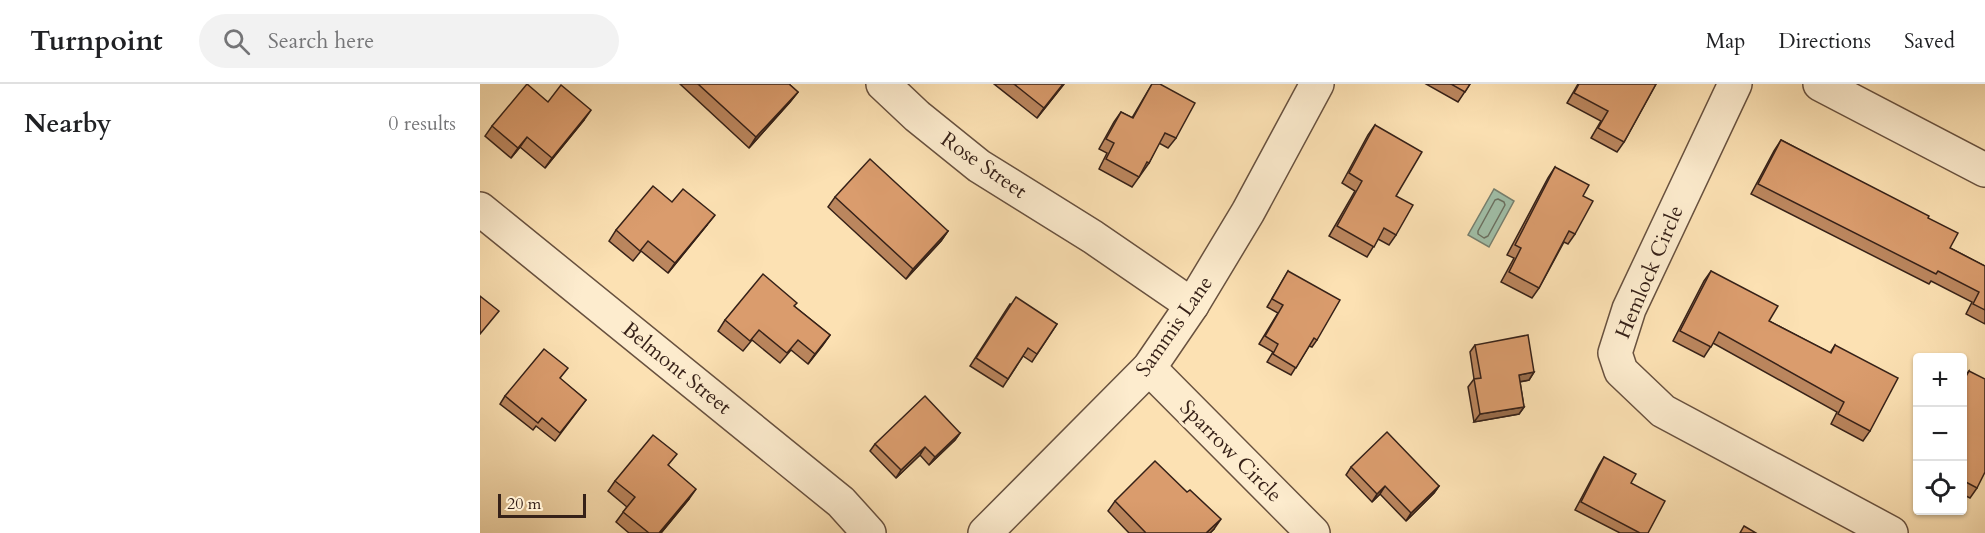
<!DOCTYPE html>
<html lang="en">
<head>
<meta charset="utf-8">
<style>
	body { margin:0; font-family:Cardo,serif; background:#f2f2f2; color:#202124 }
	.controls { position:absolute; right:18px; bottom:18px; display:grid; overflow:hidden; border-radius:6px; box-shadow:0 2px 4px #0004 }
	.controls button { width:54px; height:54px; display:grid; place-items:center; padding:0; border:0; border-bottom:2px solid #e0e0e0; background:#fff; color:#202124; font:30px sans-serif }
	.scale { position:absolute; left:18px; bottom:15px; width:88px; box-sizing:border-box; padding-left:6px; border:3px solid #362118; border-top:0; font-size:16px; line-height:21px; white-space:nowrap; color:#362118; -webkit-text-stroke:4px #fdecce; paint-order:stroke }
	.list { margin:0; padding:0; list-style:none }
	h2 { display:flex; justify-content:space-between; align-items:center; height:78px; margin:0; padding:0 24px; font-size:26px }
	h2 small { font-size:20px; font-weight:400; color:#757577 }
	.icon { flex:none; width:33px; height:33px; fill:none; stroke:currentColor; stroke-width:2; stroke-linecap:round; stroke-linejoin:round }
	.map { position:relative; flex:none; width:1505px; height:449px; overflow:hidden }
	header { display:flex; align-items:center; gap:36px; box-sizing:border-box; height:84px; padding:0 30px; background:#fff; border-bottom:2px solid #e0e0e0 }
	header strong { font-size:28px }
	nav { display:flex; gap:33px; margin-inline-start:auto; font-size:21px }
	.search { width:420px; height:54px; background:#f2f2f2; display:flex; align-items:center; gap:15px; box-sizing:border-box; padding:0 21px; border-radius:33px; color:#757577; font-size:22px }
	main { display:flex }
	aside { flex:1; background:#fff }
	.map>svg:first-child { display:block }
</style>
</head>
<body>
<header>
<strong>Turnpoint</strong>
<div class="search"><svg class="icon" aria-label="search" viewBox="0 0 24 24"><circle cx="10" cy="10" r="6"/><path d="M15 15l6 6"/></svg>Search here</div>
<nav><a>Map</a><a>Directions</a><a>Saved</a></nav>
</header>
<main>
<aside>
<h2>Nearby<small>0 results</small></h2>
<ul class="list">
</ul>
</aside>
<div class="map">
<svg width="1505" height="449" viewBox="0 0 1505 449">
	<rect width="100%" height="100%" fill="#fce1b3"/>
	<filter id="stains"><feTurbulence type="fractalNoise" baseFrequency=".00333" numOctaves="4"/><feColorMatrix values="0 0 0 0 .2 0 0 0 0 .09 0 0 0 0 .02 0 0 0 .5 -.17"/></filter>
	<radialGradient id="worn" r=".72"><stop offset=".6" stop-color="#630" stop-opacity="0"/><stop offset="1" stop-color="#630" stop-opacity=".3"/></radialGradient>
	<path fill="#a0bea7" stroke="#767f6e" stroke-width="1.5" d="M 1014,105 L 1034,117 L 1009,163 L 988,151 Z"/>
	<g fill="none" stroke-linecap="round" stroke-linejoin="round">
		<path stroke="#6b7060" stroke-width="1.5" d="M 1018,115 L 1024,118 L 1025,121 L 1008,152 L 1004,154 L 998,150 L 998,147 L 1015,116 Z"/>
		<defs>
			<g id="street">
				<path d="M 403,0 L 437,32 L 499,82 L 613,153 L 712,221"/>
				<path d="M 1255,0 L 1149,225 L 1135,269 L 1141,287 L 1183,327 L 1411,449"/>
				<path d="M 1340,0 L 1505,86"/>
				<path d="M 0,125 L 361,418 L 389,449"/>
				<path d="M 669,284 L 833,449"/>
				<path d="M 505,449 L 669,284 L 712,221 L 768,128 L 837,0"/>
			</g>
		</defs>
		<use href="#street" stroke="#68513f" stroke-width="36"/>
		<use href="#street" stroke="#fdecce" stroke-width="33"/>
	</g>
	<g fill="#bb865e" stroke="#362118" stroke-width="1.5">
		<path d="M 200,0 L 309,0 L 318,8 L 310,18 L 269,64 Z"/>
		<path d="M 514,0 L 584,0 L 557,34 Z"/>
		<path d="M 672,0 L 680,0 L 696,54 L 688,64 L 679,59 L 669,79 L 652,103 L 619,85 L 627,69 L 619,65 L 634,38 L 641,28 L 652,34 Z"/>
		<path d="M 946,0 L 990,0 L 978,18 Z"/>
		<path d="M 1098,0 L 1176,0 L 1144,58 L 1137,68 L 1111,54 L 1121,37 L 1087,19 Z"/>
		<path d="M 68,18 L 104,36 L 65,84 L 40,63 L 31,74 L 5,52 L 12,42 Z"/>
		<path d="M 895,41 L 916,112 L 916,151 L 909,161 L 898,155 L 887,173 L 849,152 L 875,107 L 862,99 L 888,51 Z"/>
		<path d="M 1301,56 L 1448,134 L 1470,164 L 1505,182 L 1505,240 L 1486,230 L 1492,218 L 1451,197 L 1449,200 L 1271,110 L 1294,67 Z"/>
		<path d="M 1075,83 L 1095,150 L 1088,160 L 1084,158 L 1059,204 L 1052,214 L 1021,198 L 1034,174 L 1027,171 L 1068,94 Z"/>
		<path d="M 355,113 L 468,147 L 461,157 L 426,195 L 348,123 Z"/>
		<path d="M 192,118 L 227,141 L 188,189 L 161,167 L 153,177 L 129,157 L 136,146 Z"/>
		<path d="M 808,187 L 837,256 L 832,263 L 829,262 L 811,291 L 787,278 L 793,268 L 779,260 L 798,229 L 787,223 Z"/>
		<path d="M 1231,187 L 1289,237 L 1350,269 L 1355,261 L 1390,347 L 1383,357 L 1351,340 L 1357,328 L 1233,259 L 1224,273 L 1193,257 L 1224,197 Z"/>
		<path d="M 530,220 L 577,240 L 552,278 L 543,272 L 523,303 L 490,282 Z"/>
		<path d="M 314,222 L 350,251 L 328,280 L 311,266 L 300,279 L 272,256 L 263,267 L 238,247 L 245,236 Z"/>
		<path d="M 995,261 L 1054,288 L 1049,296 L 1040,298 L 1044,323 L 1039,330 L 994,338 L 988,303 L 994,295 L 990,268 Z"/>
		<path d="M 1489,287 L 1497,404 L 1490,414 L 1482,410 L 1482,296 Z"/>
		<path d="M 80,295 L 106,316 L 75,357 L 56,342 L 53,346 L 20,320 L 25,312 Z"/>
		<path d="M 480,349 L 475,356 L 449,381 L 440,371 L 416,394 L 390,367 L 395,360 Z"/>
		<path d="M 1124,373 L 1151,399 L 1168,449 L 1140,449 L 1095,426 L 1119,381 Z"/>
		<path d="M 189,382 L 209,415 L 181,449 L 149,449 L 136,438 L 147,423 L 128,407 L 135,397 Z"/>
		<path d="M 871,383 L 959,402 L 954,409 L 926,437 L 900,410 L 892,418 L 866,391 Z"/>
		<path d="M 635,417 L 734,445 L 730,449 L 649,449 L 628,427 Z"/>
	</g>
	<g fill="#996d4c" stroke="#362118" stroke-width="1.5">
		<path d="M 583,0 L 584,0 L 557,34 L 564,24 Z"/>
		<path d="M 318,8 L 310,18 L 269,64 L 276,53 Z"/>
		<path d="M 111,26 L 104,36 L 65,84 L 72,74 Z"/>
		<path d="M 47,53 L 40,63 L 31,74 L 38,64 Z"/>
		<path d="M 235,131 L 227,141 L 188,189 L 195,179 Z"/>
		<path d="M 468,147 L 461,157 L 426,195 L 433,185 Z"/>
		<path d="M 350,251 L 343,261 L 328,280 L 335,270 Z"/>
		<path d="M 1054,288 L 1049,296 L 1033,299 L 1039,291 Z"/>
		<path d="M 1044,323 L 1039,330 L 994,338 L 1000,330 Z"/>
		<path d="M 480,349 L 475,356 L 449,381 L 455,373 Z"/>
		<path d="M 445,363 L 440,371 L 416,394 L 421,386 Z"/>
		<path d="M 905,402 L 900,410 L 892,418 L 897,410 Z"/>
		<path d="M 959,402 L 954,409 L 926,437 L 931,429 Z"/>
		<path d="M 216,405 L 209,415 L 181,449 L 179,449 Z"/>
		<path d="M 741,435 L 734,445 L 730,449 L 726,449 Z"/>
	</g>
	<g fill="#da9c6d" stroke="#362118" stroke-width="1.5">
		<path d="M 47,0 L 68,18 L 81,1 L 111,26 L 72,74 L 47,53 L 38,64 L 12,42 Z"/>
		<path d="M 218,0 L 309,0 L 318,8 L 276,53 Z"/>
		<path d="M 534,0 L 583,0 L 564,24 Z"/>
		<path d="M 672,0 L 680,0 L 715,19 L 696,54 L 685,49 L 669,79 L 667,78 L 659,93 L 626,75 L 634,59 L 626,55 L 641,28 L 653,34 Z"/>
		<path d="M 971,0 L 990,0 L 985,8 Z"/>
		<path d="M 1099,0 L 1176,0 L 1144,58 L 1118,44 L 1128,27 L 1094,9 Z"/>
		<path d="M 895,41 L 942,68 L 916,112 L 933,121 L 916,151 L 904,144 L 894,163 L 857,142 L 882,97 L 869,89 Z"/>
		<path d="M 1301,56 L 1449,132 L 1448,134 L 1478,149 L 1470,164 L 1505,182 L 1505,226 L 1493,220 L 1499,208 L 1458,187 L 1456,190 L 1278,100 Z"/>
		<path d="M 390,75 L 468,147 L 433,185 L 355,113 Z"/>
		<path d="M 1075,83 L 1109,101 L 1103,112 L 1113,117 L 1095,150 L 1089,147 L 1059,204 L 1029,188 L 1041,164 L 1035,161 Z"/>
		<path d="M 173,102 L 192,118 L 203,105 L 235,131 L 195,179 L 168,157 L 160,167 L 136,146 Z"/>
		<path d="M 808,187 L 860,216 L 837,256 L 834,254 L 816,284 L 793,270 L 798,260 L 785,252 L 803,221 L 792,215 Z"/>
		<path d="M 1231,187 L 1298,222 L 1289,237 L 1351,269 L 1355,261 L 1418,294 L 1390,347 L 1358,330 L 1364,318 L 1239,248 L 1231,263 L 1200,247 Z"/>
		<path d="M 283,190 L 317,219 L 314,222 L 350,251 L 335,270 L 318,256 L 307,269 L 279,246 L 270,257 L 245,236 Z"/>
		<path d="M 0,212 L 19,227 L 0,250 Z"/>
		<path d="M 536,213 L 577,240 L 557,270 L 548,264 L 528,295 L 496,274 Z"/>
		<path d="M 1048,251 L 1054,288 L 1039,291 L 1044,323 L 1000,330 L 994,295 L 1001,294 L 995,261 Z"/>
		<path d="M 64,265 L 88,284 L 80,294 L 106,316 L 80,349 L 62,334 L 58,339 L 25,312 Z"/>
		<path d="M 1489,287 L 1505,295 L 1505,388 L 1497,404 L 1482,396 L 1482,299 Z"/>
		<path d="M 445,312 L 480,349 L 455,373 L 445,363 L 421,386 L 395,360 Z"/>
		<path d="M 907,348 L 959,402 L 931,429 L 905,402 L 897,410 L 871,383 Z"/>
		<path d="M 173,351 L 197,370 L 188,381 L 216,405 L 179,449 L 169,449 L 143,428 L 155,413 L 135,397 Z"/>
		<path d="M 1124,373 L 1156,390 L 1151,399 L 1185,417 L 1168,449 L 1160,449 L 1101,418 Z"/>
		<path d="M 675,377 L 707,408 L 710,406 L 741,435 L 726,449 L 666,449 L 635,417 Z"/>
		<path d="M 1264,442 L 1276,449 L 1260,449 Z"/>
	</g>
	<g text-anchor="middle" stroke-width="6" stroke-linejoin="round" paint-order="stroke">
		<g font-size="21" fill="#362118" stroke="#fdecce">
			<text transform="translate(504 81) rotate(35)" y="7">Rose Street</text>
			<text transform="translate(1169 188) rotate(-67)" y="7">Hemlock Circle</text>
			<text transform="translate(694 242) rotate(-55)" y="7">Sammis Lane</text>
			<text transform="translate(197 284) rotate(39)" y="7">Belmont Street</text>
			<text transform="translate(751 367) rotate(45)" y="7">Sparrow Circle</text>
		</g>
	</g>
	<rect width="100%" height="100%" filter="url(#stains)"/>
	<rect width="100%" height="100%" fill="url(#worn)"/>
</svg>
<div class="controls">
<button>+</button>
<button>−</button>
<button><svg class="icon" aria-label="locate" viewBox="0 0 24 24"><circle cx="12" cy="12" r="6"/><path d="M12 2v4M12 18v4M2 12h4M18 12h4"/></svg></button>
</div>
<div class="scale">20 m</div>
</div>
</main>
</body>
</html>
